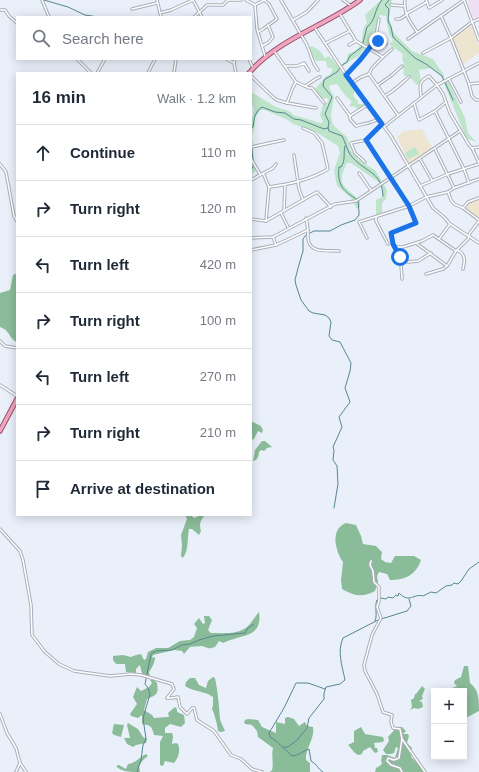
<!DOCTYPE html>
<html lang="en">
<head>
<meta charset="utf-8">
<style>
	body { margin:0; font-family:Helvetica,sans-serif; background:#f6f6f7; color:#1f2937 }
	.controls { position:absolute; right:12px; bottom:12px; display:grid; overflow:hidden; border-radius:0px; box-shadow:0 2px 10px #0003 }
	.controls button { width:36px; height:36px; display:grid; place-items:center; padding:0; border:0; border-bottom:1px solid #e0e1e3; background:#fff; color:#1f2937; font:20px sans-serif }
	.stop { position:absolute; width:12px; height:12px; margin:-9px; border:3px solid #1a73e8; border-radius:50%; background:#fff }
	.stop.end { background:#1a73e8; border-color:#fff; box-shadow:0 1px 4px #0008 }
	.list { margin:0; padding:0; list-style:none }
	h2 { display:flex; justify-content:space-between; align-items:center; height:52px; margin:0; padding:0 16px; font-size:17px }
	h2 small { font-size:13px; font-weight:400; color:#747a83 }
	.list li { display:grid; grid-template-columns:26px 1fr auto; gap:12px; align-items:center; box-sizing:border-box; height:56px; padding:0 16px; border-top:1px solid #e0e1e3 }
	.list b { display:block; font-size:15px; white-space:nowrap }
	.list em { font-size:13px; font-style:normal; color:#747a83 }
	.icon { flex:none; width:22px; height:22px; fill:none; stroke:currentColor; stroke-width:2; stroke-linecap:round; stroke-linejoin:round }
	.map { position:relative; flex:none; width:479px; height:772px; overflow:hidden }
	.search { position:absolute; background:#fff; box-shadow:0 2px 10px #0003; left:16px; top:16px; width:236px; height:44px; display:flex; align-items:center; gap:10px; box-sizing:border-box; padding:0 14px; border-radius:0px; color:#747a83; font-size:15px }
	.panel { position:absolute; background:#fff; box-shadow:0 2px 10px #0003; left:16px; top:72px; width:236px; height:444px; border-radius:0px }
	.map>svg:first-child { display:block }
</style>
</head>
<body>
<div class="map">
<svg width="479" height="772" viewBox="0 0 479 772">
	<rect width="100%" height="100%" fill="#eaf0fa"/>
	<g fill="#eee5d0">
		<path d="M 471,26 L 479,45 L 479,53 L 462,65 L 452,39 Z"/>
		<path d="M 422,129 L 433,149 L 409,164 L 397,137 L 404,131 Z"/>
		<path d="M 479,199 L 479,219 L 465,209 L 468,203 Z"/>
	</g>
	<path fill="#ede0f4" d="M 468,0 L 479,0 L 479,18 L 475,20 L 467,1 Z"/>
	<g fill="#bee4c9">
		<path d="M 381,0 L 392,0 L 389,18 L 394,33 L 412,51 L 433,59 L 444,75 L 443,78 L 446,82 L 448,81 L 465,118 L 468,133 L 476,142 L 466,138 L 441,76 L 431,68 L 419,70 L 421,81 L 417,85 L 409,76 L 405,76 L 403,73 L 404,70 L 402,68 L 404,63 L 402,59 L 403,55 C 400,50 393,49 390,44 L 393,40 L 389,34 L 386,16 L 380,15 L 377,19 L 377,30 L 375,30 C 371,37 374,42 368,47 L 365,45 L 364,47 L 367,50 L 363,50 L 359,56 L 350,61 L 339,69 L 355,90 L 353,96 L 358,101 L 358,104 L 364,104 L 364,106 L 358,110 L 354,106 L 352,107 L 349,105 L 352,102 L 345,95 L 337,84 L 331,85 L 329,87 L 334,97 L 331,115 L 332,121 L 334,126 L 347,137 L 351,151 L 359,160 L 375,170 L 387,190 L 386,199 L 382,203 L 382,213 L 376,215 L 376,200 L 382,197 L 382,187 L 380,183 L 351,163 L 347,163 C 335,186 345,185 360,201 L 360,207 L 357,209 L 351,198 L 337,186 L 334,170 L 340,153 L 338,146 L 316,132 L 293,124 L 288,120 L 265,110 L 261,110 L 255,117 L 255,126 L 251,137 C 255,143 252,150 254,157 C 254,162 256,165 256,170 L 251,176 L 251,122 L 254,109 L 251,103 L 251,92 L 276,107 L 291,112 L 293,115 L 321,123 L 323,122 L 320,115 L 323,105 L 329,101 L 327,98 L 323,99 L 318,95 L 315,89 L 326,76 L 330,75 L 333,69 L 327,67 L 326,61 L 316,61 L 310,52 L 310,47 L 312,46 L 320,51 L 324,57 L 326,58 L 328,56 L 332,59 L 339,67 L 346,61 L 348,54 C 370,47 357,32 367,23 L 365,15 Z"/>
		<path d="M 415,147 L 419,154 L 408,159 L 405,153 Z"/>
	</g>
	<g fill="#8bbc9a">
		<path d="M 17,273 L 17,297 L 16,300 L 17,302 L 17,342 C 9,339 11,331 0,327 L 0,293 L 10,290 L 13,275 Z"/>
		<path d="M 251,421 L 261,426 L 263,430 L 262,433 L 258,431 L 254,439 L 251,440 Z"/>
		<path d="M 262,441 L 265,441 L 272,447 L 267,448 L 264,451 L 261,450 L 259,452 C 259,456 257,461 253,461 L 255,450 Z"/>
		<path d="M 185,515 L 191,515 L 194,518 L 199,516 L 198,515 L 205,515 C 200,521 199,524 201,531 L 199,535 L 192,529 L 189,529 C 187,539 189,550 183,558 L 181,556 L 182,545 L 181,535 L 187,519 Z"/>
		<path d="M 346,523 L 356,525 L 361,536 L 363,544 L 376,546 L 382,552 L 381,559 L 385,562 L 391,563 L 395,556 L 414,556 L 421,560 C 416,575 405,580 390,580 L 387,574 L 379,572 L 377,576 L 378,582 L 375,591 C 362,598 355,596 342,589 L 341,580 L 343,562 C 335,550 330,529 346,523 Z"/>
		<path d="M 259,612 C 263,639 240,634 223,643 L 219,641 L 215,647 C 206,650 209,647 201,646 C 198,646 193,647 190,647 L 184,654 L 182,651 L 174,650 L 153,655 L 152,658 L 155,657 C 155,662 152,668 149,672 L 150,676 L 142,674 L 140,665 L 136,669 L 136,673 L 126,672 L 125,664 L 116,664 L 113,660 L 113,656 L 123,655 L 131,657 L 136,655 L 141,654 L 144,660 L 146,659 L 148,652 L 156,648 L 168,648 L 180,641 L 190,640 L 194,637 L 197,628 L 194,624 L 199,618 L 203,624 L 205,623 L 204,616 L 209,616 L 212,620 L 208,630 L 211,633 C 224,633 240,635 249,625 C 253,621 255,616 259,612 Z"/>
		<path d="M 464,666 L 468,666 L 470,683 C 479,690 479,699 479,711 L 464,719 L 464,691 L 449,691 L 452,688 L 457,686 L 454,683 L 455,680 L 461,677 Z"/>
		<path d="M 213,677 L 215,678 C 218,692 219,706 220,719 C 221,723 224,728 225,731 L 221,732 L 218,731 C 218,727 214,712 212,709 L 213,705 L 213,697 C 205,691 194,692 185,686 L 186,682 L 190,678 L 195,678 L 199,685 L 206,688 L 208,681 Z"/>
		<path d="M 150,680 L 154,680 L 157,683 C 159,695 156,695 147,699 L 144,710 L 152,715 L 154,718 L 167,717 L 169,717 L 168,713 L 175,707 L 177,709 L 177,712 L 184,715 L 185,723 L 181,727 L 170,724 L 165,728 L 165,733 L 172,733 L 173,736 L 172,744 L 176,743 L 178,744 C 181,751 178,758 174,763 L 165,761 L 163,766 L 160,765 L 160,742 L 163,736 L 154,735 C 152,726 150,725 142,724 L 142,715 L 138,718 L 131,716 L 130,714 L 137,704 L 133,697 L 137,687 L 141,691 L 149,687 L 152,683 Z"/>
		<path d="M 422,686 L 425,689 L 422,696 L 423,699 L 419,701 L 422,702 L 423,707 L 418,709 L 414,708 L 410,710 L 412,707 L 411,700 L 414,698 L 415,694 L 416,694 Z"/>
		<path d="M 288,717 L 294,719 L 299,726 L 305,722 L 307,726 L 313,727 C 315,739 305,749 306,760 L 310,763 L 310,772 L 270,772 L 272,770 C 274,763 271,756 273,748 L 258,737 L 257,731 L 252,725 L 245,724 L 244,722 L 245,720 L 248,719 L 258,720 L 262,727 L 276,733 L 276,722 L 285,724 L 285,718 Z"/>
		<path d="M 128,723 L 138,729 L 143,737 L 147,739 L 146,743 L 136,745 L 133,747 L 127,744 L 124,738 L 130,738 L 127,725 Z"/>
		<path d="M 114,724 L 124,725 L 121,737 L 114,735 L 112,733 Z"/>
		<path d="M 361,727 L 365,734 L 383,737 L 384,740 L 383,742 L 374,743 L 375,748 L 377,748 L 378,752 L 375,753 L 370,747 L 363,751 L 362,754 L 358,755 L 355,753 L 348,745 L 354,742 L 354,731 Z"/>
		<path d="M 397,727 L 402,727 L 406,731 L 403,734 L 408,734 L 409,736 L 407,743 L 412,748 L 411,757 L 423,768 L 424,772 L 375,772 L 376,768 L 381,765 L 382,763 L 381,761 L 382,755 L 387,755 L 395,758 L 398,748 L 396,747 L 394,753 L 391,754 L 386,754 L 383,750 L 389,741 L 388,737 Z"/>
		<path d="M 146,754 L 148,756 L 143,760 L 139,766 L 140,772 C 131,772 121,772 116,766 L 119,765 L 126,769 L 128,764 C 134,764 140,757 146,754 Z"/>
	</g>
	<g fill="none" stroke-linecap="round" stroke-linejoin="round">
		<g stroke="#578693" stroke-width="1">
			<path d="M 44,0 L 68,7 L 85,15 L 98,17"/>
			<path d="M 382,0 C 374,9 376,21 367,27 L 362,47 L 350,56 L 347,62 L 342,65 L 337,72 L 327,78 L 324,80 L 323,86 L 332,97 L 325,114 L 329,122 L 328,128 L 329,131 L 342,136 C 346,143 347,152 353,158 C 367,173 382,172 383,196"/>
			<path d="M 389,0 L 385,5 L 389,9 L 388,21 L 391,27 L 393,37 L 415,58 L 426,64 L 442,76 L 453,100"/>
			<path d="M 251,129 L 253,127 C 254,119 255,111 262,107 L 275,112 L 285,113 L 294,119 L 301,120 L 324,129 L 328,128"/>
			<path d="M 251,139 L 253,161"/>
			<path d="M 251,171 L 254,164"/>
			<path d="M 334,508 L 338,484 L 337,466 L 333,460 L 334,450 L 333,447 L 342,427 L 339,417 L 350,402 L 345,388 L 350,371 L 351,363 L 340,342 L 332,340 L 329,336 L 331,322 L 329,318 L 325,315 L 313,313 L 309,311 L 301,300 L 296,285 L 295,280 L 298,268 L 303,251 L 303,239 L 306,235 L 314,231 L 330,231 L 341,225 L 355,220 L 359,215 L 359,212 L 358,200 C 343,191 337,185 339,167 L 341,167 C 346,160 343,153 345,146"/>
			<path d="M 375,621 C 378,614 374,607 377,600 L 381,598 L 386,599 L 388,597 L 393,598 L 396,595 L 398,596 L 399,593 C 410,604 413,593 423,596 L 431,592 L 436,593 L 446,586 L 452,585 L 454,583 L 458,584 L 461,581 L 469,569 L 479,562"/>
			<path d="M 283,747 L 288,747 L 297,740 L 307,728 L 309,718 L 324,699 L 324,693 L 326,687 L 340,684 L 345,680 C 342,665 337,652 343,638 L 378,620 L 407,611 L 411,606 L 409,599"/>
			<path d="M 137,772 L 141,760 L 143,745 L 146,739 L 143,718 L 150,694 L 148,688 L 145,684 L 151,654 L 156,651 L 172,650 L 182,645 L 190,644 L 199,640 L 213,636 L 245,633 L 248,628 L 254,624"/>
			<path d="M 323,772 C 317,768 318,765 311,761 L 309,749 C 303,751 298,756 292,756 L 276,741 L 270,737 L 269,733 L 284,708 L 296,683 L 308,683 L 325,689"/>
		</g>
		<defs>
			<g id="street">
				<path d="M 42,0 L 49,17"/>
				<path d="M 157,0 L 161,17"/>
				<path d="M 193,0 L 202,17"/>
				<path d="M 246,0 L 255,5"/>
				<path d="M 281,0 L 307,45 L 314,64 L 318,70"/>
				<path d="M 343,0 L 350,5"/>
				<path d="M 405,0 C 403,12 410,22 417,32"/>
				<path d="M 426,0 L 429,8 L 442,0"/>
				<path d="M 464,0 L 479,40"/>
				<path d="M 255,5 L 257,29 L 265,56"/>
				<path d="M 255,5 L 264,0"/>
				<path d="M 391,5 L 404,6"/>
				<path d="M 132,9 L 157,3"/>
				<path d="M 0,10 L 5,10 L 9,16 L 17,23"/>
				<path d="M 160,13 L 171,10 L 193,0"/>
				<path d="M 340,14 L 356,41 L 383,57 L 372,68 L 369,74 L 398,115"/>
				<path d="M 406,14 L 427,2"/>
				<path d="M 194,17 L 203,9 L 207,5 L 223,5 L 228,0 L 241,0"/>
				<path d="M 396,19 L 400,19 L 406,15"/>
				<path d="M 479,19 L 472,22 L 451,38 L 469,84 L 472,96 L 476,100 L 479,100"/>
				<path d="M 293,20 L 307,12 L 318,0"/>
				<path d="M 315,28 L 352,84 L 391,136 L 433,208 L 444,217 L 450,224 L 479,243"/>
				<path d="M 258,32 L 263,29 L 277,19 L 269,4 L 264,0"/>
				<path d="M 408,39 L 464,0"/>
				<path d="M 375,41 L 379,19"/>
				<path d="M 326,43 L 350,31"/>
				<path d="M 349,45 L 356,41"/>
				<path d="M 262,46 L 269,42 L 273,37 L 268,25"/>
				<path d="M 274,51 L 296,82 L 309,88 L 312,88 L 324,103"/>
				<path d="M 423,53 L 451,38 L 441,16"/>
				<path d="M 383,57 L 392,49"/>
				<path d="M 77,59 L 91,73"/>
				<path d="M 226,59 L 234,63"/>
				<path d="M 235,59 L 234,63 L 236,73"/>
				<path d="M 249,59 L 253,68"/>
				<path d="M 286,66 L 297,66 L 304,63 L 309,71"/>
				<path d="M 97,73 L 105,59"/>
				<path d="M 148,73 L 155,59"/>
				<path d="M 174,73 L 176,59"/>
				<path d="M 346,75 L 361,60 L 375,41 L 386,44"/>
				<path d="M 251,76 L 274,98 L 277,100 L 287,103"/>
				<path d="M 449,79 L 461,102"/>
				<path d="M 296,82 L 293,87 L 287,103 L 316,108"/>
				<path d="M 352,83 L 361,77 L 369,74"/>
				<path d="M 469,84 L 479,83"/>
				<path d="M 378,85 L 392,75 L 402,66"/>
				<path d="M 305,86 C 310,84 314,79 320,77"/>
				<path d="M 386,95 C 392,93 403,82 409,77"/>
				<path d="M 421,96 C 420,85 418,82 429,76 L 437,85 L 443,94 L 450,113 L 469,145 L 472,148 L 479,147"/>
				<path d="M 337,98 L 350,116"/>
				<path d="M 414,103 L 419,120 L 435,111 L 446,102"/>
				<path d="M 367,105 L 350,116 L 350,119 L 356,126 C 363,123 371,124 378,119"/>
				<path d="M 435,111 L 464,169 L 469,183"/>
				<path d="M 385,126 L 437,85 L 479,63"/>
				<path d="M 366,140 L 409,206 L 416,223 L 391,233 L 393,244 L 401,263 L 402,279"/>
				<path d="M 251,147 L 284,140"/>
				<path d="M 472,148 L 479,163"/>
				<path d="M 435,149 L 454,188"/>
				<path d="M 294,155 L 299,189 L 303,200"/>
				<path d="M 251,159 L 260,174"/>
				<path d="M 420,159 L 432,180"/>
				<path d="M 365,162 L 355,153 L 351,143 L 366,140 L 382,124"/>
				<path d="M 0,164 L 6,172 L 14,216 L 17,221"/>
				<path d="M 263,173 L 269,187 L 266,221"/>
				<path d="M 359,173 L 371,190"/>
				<path d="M 251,180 L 273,168 L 276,164"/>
				<path d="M 420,186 L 448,174 L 479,164"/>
				<path d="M 269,187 C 290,184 310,180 328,169 L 322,143 L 314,133 L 303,128"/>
				<path d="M 448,192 L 451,200 L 454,204 L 463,208 L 479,220"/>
				<path d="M 463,208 L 468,202 L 479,198"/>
				<path d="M 284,211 L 285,185"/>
				<path d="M 281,213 L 288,227"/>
				<path d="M 376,217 L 376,221 L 388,244"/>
				<path d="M 306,218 C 308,225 308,231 308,238 C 309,254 327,250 339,251"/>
				<path d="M 251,219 L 266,221 L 317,192 L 331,207"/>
				<path d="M 273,237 L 276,245"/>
				<path d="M 251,238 L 273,237 L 335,204 L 356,201 L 460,131"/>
				<path d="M 367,238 L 359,222 L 409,206 L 426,197 L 448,192 L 454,188 L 479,179"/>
				<path d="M 439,239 L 450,224"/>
				<path d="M 416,243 L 447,266"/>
				<path d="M 395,247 L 403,247 L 422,241 L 433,235 L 456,251"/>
				<path d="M 251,250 L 276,245 L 308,230"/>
				<path d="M 457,250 C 466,254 465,261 463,269"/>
				<path d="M 408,262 L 418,261 L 431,253"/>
				<path d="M 426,274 L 443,269 L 447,266 L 456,251 L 468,239 L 470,233 L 479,221"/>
				<path d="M 0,341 L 5,346 L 17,348"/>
				<path d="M 0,385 L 17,396"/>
				<path d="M 0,529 L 20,551 L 23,560 L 31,605 L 32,635 L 45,652 L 59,664 L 74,671 L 110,676 L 131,674 L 141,675 L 172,684 L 174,689 L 167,698 L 172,698 L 178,697 L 180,707 L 187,714 L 192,708 L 194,708 L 197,720 L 214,731 L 231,755 L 241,759 L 252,769 L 262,772"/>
				<path d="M 371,561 L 370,565 L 373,571 L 374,582 L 379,587 L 379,601 L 377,607 L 381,618 L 372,635 L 364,665 L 365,671 L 377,694 L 383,712 L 392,715 L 391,722 L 393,728 L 400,729 L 402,739 L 425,772"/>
				<path d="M 0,714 L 7,733 L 16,748 L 20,763 L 26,772"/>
				<path d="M 16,772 L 20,763"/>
				<path d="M 402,772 L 400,768 L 391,765 L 387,761 L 388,758 L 394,760 L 399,758 L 402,739"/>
			</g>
			<g id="primary">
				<path d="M 249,73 C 278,39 325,26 360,0"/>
				<path d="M 0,431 L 17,399"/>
			</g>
		</defs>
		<use href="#street" stroke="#a8aeb7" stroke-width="3.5"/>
		<use href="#primary" stroke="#9a4c68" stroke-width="5.5"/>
		<use href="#street" stroke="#fff" stroke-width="1.5"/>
		<use href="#primary" stroke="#efa7bf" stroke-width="3.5"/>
	</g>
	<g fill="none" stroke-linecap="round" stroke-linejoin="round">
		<path stroke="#1a73e8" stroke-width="5" d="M 378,41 L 375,41 L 360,60 L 346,75 L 382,124 L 366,140 L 409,206 L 416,223 L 391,233 L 393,244 L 400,257"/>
	</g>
</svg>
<div class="controls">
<button>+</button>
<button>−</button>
</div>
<div class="stop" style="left:400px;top:257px"></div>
<div class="stop end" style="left:378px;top:41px"></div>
<div class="search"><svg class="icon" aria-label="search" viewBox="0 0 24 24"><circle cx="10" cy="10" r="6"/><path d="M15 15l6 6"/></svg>Search here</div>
<section class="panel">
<h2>16 min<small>Walk · 1.2 km</small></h2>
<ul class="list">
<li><svg class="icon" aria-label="ahead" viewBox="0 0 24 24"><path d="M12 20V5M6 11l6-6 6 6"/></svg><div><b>Continue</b></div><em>110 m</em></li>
<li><svg class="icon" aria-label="right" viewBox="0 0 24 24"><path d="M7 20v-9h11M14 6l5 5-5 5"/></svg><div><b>Turn right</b></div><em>120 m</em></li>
<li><svg class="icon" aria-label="left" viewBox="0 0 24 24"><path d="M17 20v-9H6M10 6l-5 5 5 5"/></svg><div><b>Turn left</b></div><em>420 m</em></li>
<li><svg class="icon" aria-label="right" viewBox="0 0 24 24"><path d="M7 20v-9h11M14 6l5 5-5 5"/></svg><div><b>Turn right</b></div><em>100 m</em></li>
<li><svg class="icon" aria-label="left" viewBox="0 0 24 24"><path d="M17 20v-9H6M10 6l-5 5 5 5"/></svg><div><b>Turn left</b></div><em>270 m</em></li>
<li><svg class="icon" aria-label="right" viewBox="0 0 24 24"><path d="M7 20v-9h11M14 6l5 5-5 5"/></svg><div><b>Turn right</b></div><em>210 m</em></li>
<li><svg class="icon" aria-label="arrive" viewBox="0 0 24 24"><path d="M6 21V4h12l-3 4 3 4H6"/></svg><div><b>Arrive at destination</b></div></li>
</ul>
</section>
</div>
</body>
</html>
